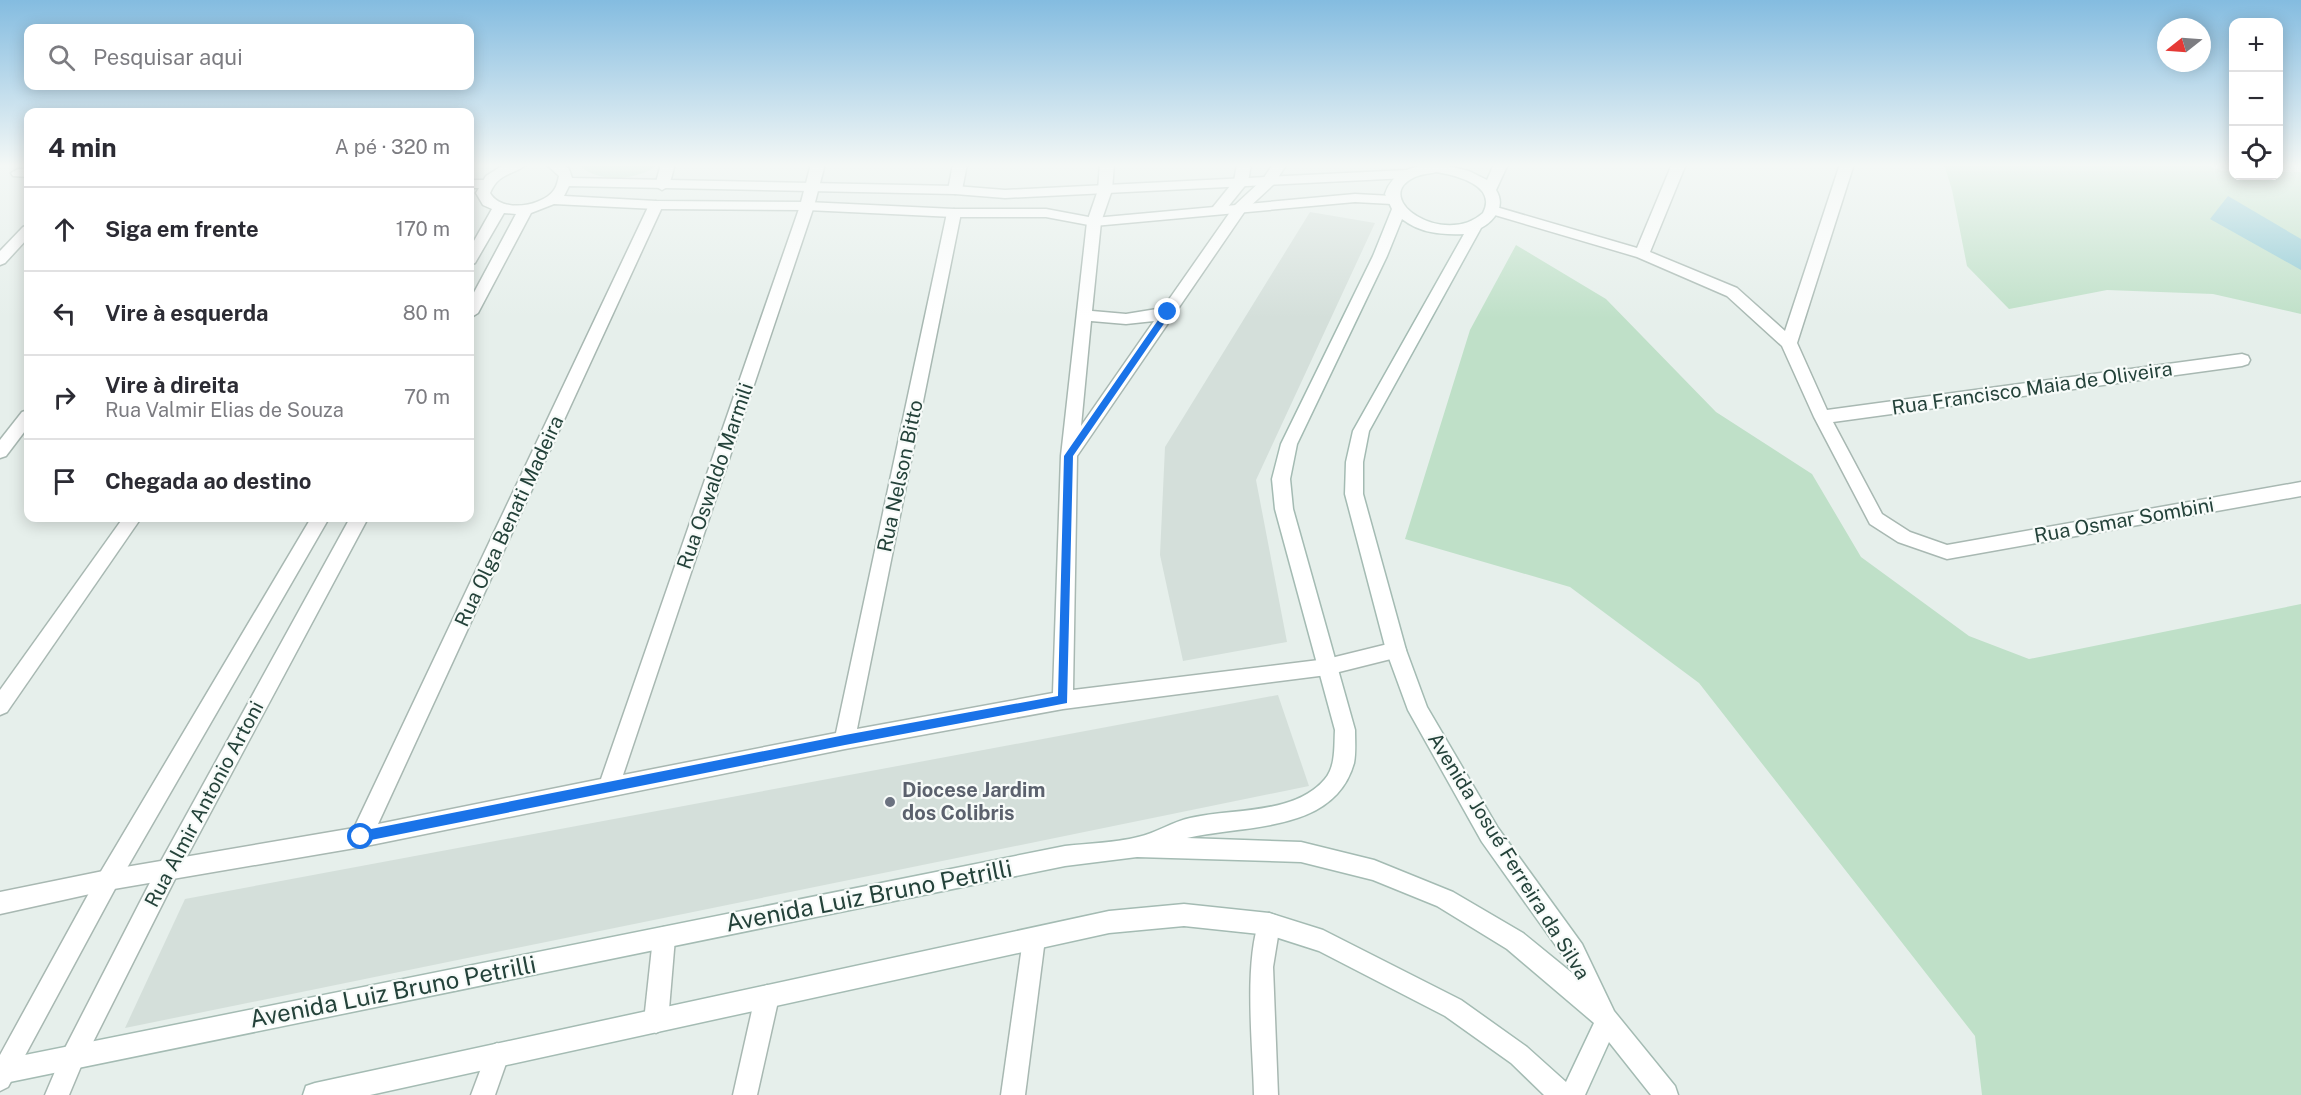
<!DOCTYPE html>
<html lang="pt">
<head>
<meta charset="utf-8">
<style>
	body { margin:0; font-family:"Public Sans",sans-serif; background:#f2f2f3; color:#2b2b33 }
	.controls { position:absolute; right:18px; top:18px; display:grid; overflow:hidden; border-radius:12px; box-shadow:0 3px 15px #0003 }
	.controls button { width:54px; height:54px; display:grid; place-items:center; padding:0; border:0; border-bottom:2px solid #e1e1e2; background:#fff; color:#2b2b33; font:30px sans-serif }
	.compass { position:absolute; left:2157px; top:18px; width:54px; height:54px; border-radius:50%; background:#fff; box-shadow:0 3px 15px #0003; rotate:253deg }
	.stop { position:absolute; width:18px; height:18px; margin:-14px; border:4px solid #1a73e8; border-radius:50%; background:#fff }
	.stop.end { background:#1a73e8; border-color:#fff; box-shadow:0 2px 6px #0008 }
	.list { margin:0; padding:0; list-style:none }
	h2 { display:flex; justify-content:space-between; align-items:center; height:78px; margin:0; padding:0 24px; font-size:26px }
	h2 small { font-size:20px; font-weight:400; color:#7c7c81 }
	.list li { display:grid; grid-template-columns:39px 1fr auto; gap:18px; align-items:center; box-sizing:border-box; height:84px; padding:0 24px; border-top:2px solid #e1e1e2 }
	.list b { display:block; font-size:22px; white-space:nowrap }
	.list p { margin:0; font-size:20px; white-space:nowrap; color:#7c7c81 }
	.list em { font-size:20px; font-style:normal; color:#7c7c81 }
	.icon { flex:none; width:33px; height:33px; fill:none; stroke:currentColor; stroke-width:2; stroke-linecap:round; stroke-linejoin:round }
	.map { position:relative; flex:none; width:2301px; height:1095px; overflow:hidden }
	.search { position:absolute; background:#fff; box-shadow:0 3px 15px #0003; left:24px; top:24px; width:450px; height:66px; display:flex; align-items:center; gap:15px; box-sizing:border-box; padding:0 21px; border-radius:12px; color:#7c7c81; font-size:22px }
	.panel { position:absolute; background:#fff; box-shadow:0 3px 15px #0003; left:24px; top:108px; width:450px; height:414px; border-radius:12px }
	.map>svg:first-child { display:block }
</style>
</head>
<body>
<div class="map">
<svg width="2301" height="1095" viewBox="0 0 2301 1095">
	<rect width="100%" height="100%" fill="#e6efeb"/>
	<g fill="#d4dfda">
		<path d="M 1310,212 L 1375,223 L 1256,480 L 1287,642 L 1183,661 L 1160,555 L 1165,447 Z"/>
		<path d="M 1278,695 L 1309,786 L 125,1028 L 185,899 Z"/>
	</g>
	<g fill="#bfe0c8">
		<path d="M 578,164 L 659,164 C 639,181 596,184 578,164 Z"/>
		<path d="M 1944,164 L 2205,164 L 2222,171 L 2233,171 L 2234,176 L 2278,176 L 2279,172 L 2301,172 L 2301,314 L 2213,294 L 2107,290 L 2009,309 L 1967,266 L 1952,190 Z"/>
		<path d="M 1516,245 L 1606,299 L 1716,412 L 1812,474 L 1861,557 L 1969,636 L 2029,659 L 2301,604 L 2301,1095 L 1982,1095 L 1975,1036 L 1699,683 L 1570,587 L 1405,539 L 1470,330 Z"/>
	</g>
	<path fill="#8ec9d4" d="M 2228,196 L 2301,239 L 2301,270 L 2210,219 Z"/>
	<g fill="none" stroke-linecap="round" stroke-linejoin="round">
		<defs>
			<g id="minor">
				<path d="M 661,164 L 675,164 L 669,186 L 662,190 L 655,186 Z"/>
				<path d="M 811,164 L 825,164 L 814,206 L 623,775 L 836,733 L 947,213 L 954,209 L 961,213 L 857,729 L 1053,693 L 1061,456 L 1087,222 L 1098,190 L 1100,164 L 1114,164 L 1112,190 L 1101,222 L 1092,311 L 1126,314 L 1163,308 L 1235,205 L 1263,179 L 1273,164 L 1287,164 L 1273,185 L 1245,211 L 1077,456 L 1073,690 L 1327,659 L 1396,642 L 1403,644 L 1406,650 L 1403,656 L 1327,675 L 1063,709 L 845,749 L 361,847 L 108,890 L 0,914 L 0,892 L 108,870 L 354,828 L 649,205 L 656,201 L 663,205 L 378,824 L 601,779 L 800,206 ZM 1091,321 L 1126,324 L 1154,321 L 1081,426 Z"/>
				<path d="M 953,164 L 967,164 L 962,190 L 955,194 L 948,190 Z"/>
				<path d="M 1237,164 L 1251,164 L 1248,182 L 1223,213 L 1213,213 L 1211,210 L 1213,207 L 1234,181 Z"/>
				<path d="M 1672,164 L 1686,164 L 1650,252 L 1737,288 L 1785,331 L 1840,164 L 1854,164 L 1797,343 L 1827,410 L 2242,354 L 2248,356 L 2250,360 L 2248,364 L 2242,366 L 1833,422 L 1882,514 L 1910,532 L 1947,545 L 2301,482 L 2301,496 L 1947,559 L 1898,542 L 1870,524 L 1814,417 L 1782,346 L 1727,296 L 1637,257 L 1488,213 L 1486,210 L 1493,206 L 1637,248 Z"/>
				<path d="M 18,169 L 28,169 L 28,177 L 13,176 L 11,173 Z"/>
				<path d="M 470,180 L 486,180 L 493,184 L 486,188 L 470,188 Z"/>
				<path d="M 28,225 L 28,238 L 5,263 L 0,265 L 0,251 L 23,227 Z"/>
				<path d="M 28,410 L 28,427 L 6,456 L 0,458 L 0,440 L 22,412 Z"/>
				<path d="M 123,518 L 141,518 L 7,712 L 0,715 L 0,690 Z"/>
				<path d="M 1269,913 L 1277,916 L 1280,924 L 1273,967 L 1278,1095 L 1254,1095 C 1253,1046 1243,960 1261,916 Z"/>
				<path d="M 1034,928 L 1042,931 L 1045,939 L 1025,1095 L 1001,1095 L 1023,939 L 1026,931 Z"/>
				<path d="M 767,985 L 775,989 L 779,997 L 757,1095 L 733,1095 L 755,997 L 759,989 Z"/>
				<path d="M 497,1043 L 505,1047 L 509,1055 L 495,1095 L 471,1095 L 489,1047 Z"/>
			</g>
			<g id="tertiary">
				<path d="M 505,164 L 527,164 C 512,176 499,172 490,193 C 501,213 542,207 554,190 C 557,186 558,180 559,176 L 546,164 L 564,164 L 569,169 L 572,178 L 955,186 L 1005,190 L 1407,170 L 1414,174 L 1407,178 L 1005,198 L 955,194 L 569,186 L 564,196 L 656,201 L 807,202 L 954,209 L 1046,209 L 1094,218 L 1355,194 L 1392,196 L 1399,200 L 1392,204 L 1355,202 L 1094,226 L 1046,217 L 954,217 L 807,210 L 656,209 L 554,204 L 531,213 L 478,313 L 470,318 L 470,300 L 516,214 L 504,213 L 475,263 L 470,265 L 470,248 L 492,209 L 483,205 L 476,193 L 486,176 Z"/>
				<path d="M 311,518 L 329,518 L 116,887 L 8,1087 L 0,1091 L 0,1055 L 100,873 Z"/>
				<path d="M 350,518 L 368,518 L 176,877 L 82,1064 L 69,1095 L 45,1095 L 65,1048 L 160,863 Z"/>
				<path d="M 664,927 L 672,930 L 675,938 L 668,1021 L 664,1029 L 656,1033 L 648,1029 L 644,1021 L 653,938 L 656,930 Z"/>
			</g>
			<path id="secondary" d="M 1439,164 L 1469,171 L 1487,180 L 1494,164 L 1508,164 L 1496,190 C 1506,206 1495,220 1481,228 L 1369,431 L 1363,462 L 1363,494 L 1406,650 L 1427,707 L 1498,828 L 1582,944 L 1614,1011 L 1675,1086 L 1678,1095 L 1651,1095 L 1609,1042 L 1585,1095 L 1544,1095 L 1511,1063 L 1445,1016 L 1319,951 L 1269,935 L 1184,926 L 1109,933 L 370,1095 L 303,1095 L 306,1086 L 315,1083 L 1109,911 L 1184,904 L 1269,913 L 1323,930 L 1461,1000 L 1527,1047 L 1566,1082 L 1594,1023 L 1507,949 L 1437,906 L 1373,880 L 1301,862 L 1137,857 L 1065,866 L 0,1084 L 0,1060 L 1065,846 C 1089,843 1115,843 1138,837 C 1156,833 1172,822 1190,818 C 1233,808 1295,815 1325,779 C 1336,766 1334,746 1335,730 L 1275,509 L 1272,479 L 1281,444 L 1373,256 L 1392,209 L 1385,194 C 1393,170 1415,165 1439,164 ZM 1436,172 C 1455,175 1498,185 1483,213 C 1444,248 1371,199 1413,178 C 1420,174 1429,174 1436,172 ZM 1402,219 C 1420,233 1441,235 1464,234 L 1353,431 L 1346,462 L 1345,494 L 1386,650 L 1408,710 L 1482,842 L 1566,960 L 1572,973 L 1523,933 L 1453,892 L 1374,860 L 1301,842 L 1187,838 C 1244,824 1334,834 1354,763 C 1356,753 1355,740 1355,730 L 1293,509 L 1290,479 L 1297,444 L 1387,256 Z"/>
		</defs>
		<use href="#minor" stroke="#a8b8b2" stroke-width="3"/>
		<use href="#tertiary" stroke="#a8b8b2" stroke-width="3"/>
		<use href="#secondary" stroke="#a4bbb3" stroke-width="3"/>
		<use href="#minor" fill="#fff" fill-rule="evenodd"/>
		<use href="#tertiary" fill="#fff" fill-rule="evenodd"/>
		<use href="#secondary" fill="#fff" fill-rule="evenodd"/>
	</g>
	<linearGradient id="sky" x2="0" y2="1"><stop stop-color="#84bce0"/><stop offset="0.52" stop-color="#f4f8f6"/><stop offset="1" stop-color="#f4f8f6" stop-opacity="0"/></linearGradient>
	<rect width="2301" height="318" fill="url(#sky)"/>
	<path fill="#1a73e8" d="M 1165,310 L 1172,312 L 1073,456 L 1067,703 L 845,745 L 361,842 L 357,840 L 357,833 L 361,831 L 845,735 L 1058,696 L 1064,456 Z"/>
	<circle fill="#6b7280" stroke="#f7fbf9" stroke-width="2" cx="890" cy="802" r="6"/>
	<g text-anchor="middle" stroke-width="4.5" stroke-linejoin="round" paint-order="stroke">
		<g font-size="20" fill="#24423a" stroke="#f7fbf9">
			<text transform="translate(2032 388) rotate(-8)" y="7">Rua Francisco Maia de Oliveira</text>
			<text transform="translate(715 476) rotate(-71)" y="7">Rua Oswaldo Marmili</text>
			<text transform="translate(900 476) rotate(-78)" y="7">Rua Nelson Bitto</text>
			<text transform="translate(2124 520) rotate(-10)" y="7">Rua Osmar Sombini</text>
			<text transform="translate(509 521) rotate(-65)" y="7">Rua Olga Benati Madeira</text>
			<text transform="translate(204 804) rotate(-62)" y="7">Rua Almir Antonio Artoni</text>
			<text transform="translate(1509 856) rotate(58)" y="7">Avenida Josué Ferreira da Silva</text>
		</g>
		<g font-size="20" font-weight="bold" fill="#5b616d" stroke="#f7fbf9" text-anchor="start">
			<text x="902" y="797">Diocese Jardim<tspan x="902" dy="23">dos Colibris</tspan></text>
		</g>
		<g font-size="24" fill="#24423a" stroke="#f7fbf9">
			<text transform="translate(869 896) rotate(-11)" y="8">Avenida Luiz Bruno Petrilli</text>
			<text transform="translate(393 992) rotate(-11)" y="8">Avenida Luiz Bruno Petrilli</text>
		</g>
	</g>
</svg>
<div class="controls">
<button>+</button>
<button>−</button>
<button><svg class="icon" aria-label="locate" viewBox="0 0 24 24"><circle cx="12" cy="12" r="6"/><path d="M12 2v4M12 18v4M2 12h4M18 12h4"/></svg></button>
</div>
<svg class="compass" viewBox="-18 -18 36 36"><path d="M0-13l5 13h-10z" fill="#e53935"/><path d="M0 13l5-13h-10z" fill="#7c7c81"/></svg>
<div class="stop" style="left:361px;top:837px"></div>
<div class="stop end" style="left:1168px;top:312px"></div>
<div class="search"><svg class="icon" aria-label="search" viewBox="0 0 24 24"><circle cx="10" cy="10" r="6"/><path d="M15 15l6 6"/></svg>Pesquisar aqui</div>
<section class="panel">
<h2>4 min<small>A pé · 320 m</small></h2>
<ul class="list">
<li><svg class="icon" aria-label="ahead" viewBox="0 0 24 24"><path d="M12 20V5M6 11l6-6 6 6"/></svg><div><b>Siga em frente</b></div><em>170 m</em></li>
<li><svg class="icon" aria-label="left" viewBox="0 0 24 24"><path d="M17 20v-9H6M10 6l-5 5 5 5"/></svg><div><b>Vire à esquerda</b></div><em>80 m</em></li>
<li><svg class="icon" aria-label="right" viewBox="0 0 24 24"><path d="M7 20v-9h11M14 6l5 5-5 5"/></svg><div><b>Vire à direita</b><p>Rua Valmir Elias de Souza</p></div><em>70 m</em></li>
<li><svg class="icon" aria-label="arrive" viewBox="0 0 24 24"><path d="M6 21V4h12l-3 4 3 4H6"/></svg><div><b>Chegada ao destino</b></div></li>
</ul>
</section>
</div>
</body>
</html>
